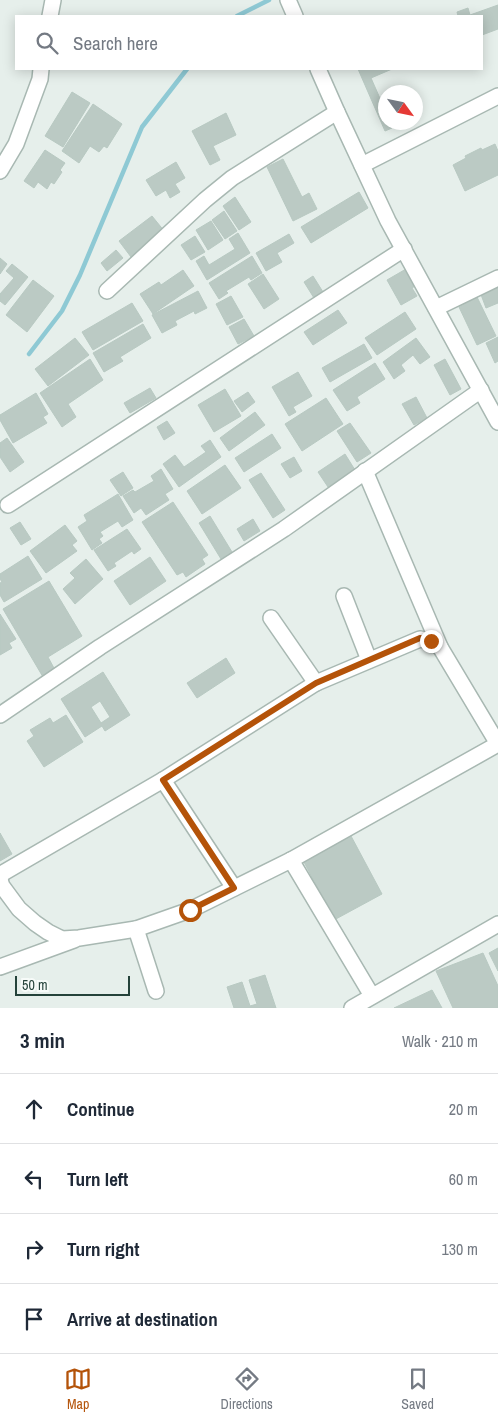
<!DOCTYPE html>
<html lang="en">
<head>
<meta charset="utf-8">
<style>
	body { margin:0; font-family:"Archivo Narrow",sans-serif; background:#f2f2f3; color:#1f2937 }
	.compass { position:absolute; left:378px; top:85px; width:45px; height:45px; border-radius:50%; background:#fff; box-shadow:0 2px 12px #0003; rotate:123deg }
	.scale { position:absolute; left:15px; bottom:12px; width:115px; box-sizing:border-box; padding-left:5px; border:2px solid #24423a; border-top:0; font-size:14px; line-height:18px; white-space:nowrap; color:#24423a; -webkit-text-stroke:4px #f7fbf9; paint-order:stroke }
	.stop { position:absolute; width:15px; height:15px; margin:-11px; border:4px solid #b45309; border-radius:50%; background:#fff }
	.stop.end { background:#b45309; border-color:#fff; box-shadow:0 1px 5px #0008 }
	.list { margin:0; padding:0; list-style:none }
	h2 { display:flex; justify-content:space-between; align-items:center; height:65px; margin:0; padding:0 20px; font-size:21px }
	h2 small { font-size:16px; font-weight:400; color:#747a83 }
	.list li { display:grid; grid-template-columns:32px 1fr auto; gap:15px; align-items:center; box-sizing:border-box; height:70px; padding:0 20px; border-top:1px solid #e0e1e3 }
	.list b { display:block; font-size:19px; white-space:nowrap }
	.list em { font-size:16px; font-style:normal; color:#747a83 }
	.icon { flex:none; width:28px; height:28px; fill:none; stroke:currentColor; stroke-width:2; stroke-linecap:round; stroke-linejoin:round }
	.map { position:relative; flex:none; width:498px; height:1008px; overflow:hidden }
	.search { position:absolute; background:#fff; box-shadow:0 2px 12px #0003; left:15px; right:15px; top:15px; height:55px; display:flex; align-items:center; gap:12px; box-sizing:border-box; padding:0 18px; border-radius:0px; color:#747a83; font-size:19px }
	.sheet { height:345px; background:#fff }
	nav { display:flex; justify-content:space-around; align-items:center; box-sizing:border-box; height:70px; border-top:1px solid #e0e1e3; background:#fff; font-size:14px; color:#747a83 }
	nav a { display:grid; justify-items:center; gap:2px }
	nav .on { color:#b45309 }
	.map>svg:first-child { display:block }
</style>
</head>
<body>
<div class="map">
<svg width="498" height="1008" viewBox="0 0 498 1008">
	<rect width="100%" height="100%" fill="#e6efeb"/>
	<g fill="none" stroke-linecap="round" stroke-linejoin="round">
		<g stroke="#8ec9d4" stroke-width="4.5">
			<path d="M 237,16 L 269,0"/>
			<path d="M 29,354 L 62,311 L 80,275 L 142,127 L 187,69"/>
		</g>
	</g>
	<g fill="#bbcac4" stroke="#b8c9c2" fill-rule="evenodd">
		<path d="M 498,5 L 498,29 L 482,35 L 482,16 L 458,16 L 457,12 L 468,8 L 470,15 Z"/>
		<path d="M 358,69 L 392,69 L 371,78 L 386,112 L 386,122 L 390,122 L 392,128 L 385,131 Z"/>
		<path d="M 72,92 L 90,103 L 63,147 L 45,136 Z"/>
		<path d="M 93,104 L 122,124 L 107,148 L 104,146 L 99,152 L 90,146 L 79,163 L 62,151 Z"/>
		<path d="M 226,113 L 236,135 L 213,146 L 220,160 L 210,165 L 192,131 Z"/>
		<path d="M 495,144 L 498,151 L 498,175 L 465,191 L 453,165 L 466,158 L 465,156 L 481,148 L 482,150 Z"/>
		<path d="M 45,150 L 65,163 L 60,170 L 62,172 L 54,184 L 51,182 L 47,189 L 38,182 L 34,188 L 24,181 Z"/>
		<path d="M 283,159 L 302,197 L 309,193 L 317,209 L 293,221 L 267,167 Z"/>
		<path d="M 176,162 L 185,178 L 175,184 L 180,192 L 170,198 L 166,190 L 156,196 L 146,180 Z"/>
		<path d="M 359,192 L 368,208 L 311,243 L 301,227 Z"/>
		<path d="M 235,197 L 251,222 L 239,230 L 223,206 Z"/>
		<path d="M 224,211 L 237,231 L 225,239 L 212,220 Z"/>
		<path d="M 152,216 L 165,232 L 131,257 L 119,241 Z"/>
		<path d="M 211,221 L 223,240 L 208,250 L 196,230 Z"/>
		<path d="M 238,233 L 250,253 L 207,280 L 196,261 L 204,256 L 209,265 L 235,249 L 229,239 Z"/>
		<path d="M 289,234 L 294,243 L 277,253 L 282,262 L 266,271 L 256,253 Z"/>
		<path d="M 195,236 L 205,252 L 191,260 L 181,245 Z"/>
		<path d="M 116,250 L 123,258 L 107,271 L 101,263 Z"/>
		<path d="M 252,256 L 262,273 L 251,280 L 249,277 L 226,291 L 228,293 L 219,299 L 209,283 Z"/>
		<path d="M 0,258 L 7,264 L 0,274 Z"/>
		<path d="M 12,264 L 28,277 L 5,305 L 0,301 L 0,294 L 14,278 L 6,271 Z"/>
		<path d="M 406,269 L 415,286 L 412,288 L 417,296 L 401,305 L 387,280 Z"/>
		<path d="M 183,270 L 194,286 L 153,314 L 140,294 L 159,282 L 161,285 Z"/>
		<path d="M 263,274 L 279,299 L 264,309 L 248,284 Z"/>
		<path d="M 313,276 L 323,292 L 314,298 L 304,282 Z"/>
		<path d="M 33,280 L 54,296 L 27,332 L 6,315 Z"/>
		<path d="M 498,285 L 498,303 L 486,308 L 480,292 Z"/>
		<path d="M 198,291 L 207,308 L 195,314 L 194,311 L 175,321 L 177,325 L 162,333 L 152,315 Z"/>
		<path d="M 231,296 L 243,317 L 227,325 L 216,304 Z"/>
		<path d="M 477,297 L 496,336 L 477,345 L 459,307 Z"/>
		<path d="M 132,303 L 143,321 L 93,350 L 82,332 Z"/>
		<path d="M 338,310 L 347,323 L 313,345 L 304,332 Z"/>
		<path d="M 405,312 L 416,329 L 377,355 L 365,338 Z"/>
		<path d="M 244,319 L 254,336 L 238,344 L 229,327 Z"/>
		<path d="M 143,324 L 151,338 L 120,357 L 123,361 L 104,372 L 93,353 Z"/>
		<path d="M 498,337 L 498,361 L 495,363 L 486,343 Z"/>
		<path d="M 75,338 L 89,355 L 48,386 L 35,369 Z"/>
		<path d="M 416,338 L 430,357 L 420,364 L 413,355 L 401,365 L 405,371 L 394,379 L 383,362 Z"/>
		<path d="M 364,344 L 372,358 L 330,382 L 322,368 Z"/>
		<path d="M 90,359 L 103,380 L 68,404 L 76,417 L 62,427 L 40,393 Z"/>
		<path d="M 445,359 L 461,389 L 450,395 L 434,365 Z"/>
		<path d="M 375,363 L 385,379 L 357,397 L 360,403 L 347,411 L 333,390 Z"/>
		<path d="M 298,372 L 312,396 L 293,407 L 296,412 L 289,416 L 272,387 Z"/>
		<path d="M 150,388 L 156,398 L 130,413 L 124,403 Z"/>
		<path d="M 225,389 L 241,416 L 214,432 L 198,405 Z"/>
		<path d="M 248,392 L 255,402 L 242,412 L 234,401 Z"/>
		<path d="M 36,393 L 48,414 L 43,417 L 47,423 L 13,443 L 0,420 L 0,415 Z"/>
		<path d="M 416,397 L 427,418 L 414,425 L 402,404 Z"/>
		<path d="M 326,398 L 343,424 L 302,451 L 285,424 Z"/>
		<path d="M 255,412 L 265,425 L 229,451 L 220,438 Z"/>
		<path d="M 167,421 L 175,433 L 164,440 L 157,427 Z"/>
		<path d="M 350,423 L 371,453 L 357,462 L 337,431 Z"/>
		<path d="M 272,434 L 281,448 L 244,472 L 235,458 Z"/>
		<path d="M 7,438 L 24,462 L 10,472 L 0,457 L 0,443 Z"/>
		<path d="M 210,440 L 221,457 L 179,487 L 163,464 L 175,455 L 184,467 L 206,452 L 201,446 Z"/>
		<path d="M 345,454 L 355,470 L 328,487 L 318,472 Z"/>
		<path d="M 294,457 L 302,471 L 290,478 L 281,464 Z"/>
		<path d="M 225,465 L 241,488 L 202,514 L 187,491 Z"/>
		<path d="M 161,469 L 173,489 L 165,494 L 169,500 L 146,515 L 141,508 L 134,513 L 123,496 L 133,490 L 135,492 L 154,481 L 151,476 Z"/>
		<path d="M 123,472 L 133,488 L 121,496 L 110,480 Z"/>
		<path d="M 261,473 L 285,510 L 273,518 L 249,480 Z"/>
		<path d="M 118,494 L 133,520 L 122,527 L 118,521 L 100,532 L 103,536 L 99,539 L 102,543 L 92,550 L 78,527 L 87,521 L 84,515 Z"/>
		<path d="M 173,502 L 208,555 L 202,559 L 205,564 L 186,577 L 183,572 L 177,575 L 142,522 Z"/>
		<path d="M 210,516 L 232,552 L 221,559 L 199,523 Z"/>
		<path d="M 253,519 L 260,531 L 244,541 L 237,529 Z"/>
		<path d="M 20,522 L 31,539 L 21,545 L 10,528 Z"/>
		<path d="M 65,525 L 77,541 L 72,545 L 77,551 L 46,573 L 30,551 Z"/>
		<path d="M 127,529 L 141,549 L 134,554 L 132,551 L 114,563 L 116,566 L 108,571 L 94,550 Z"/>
		<path d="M 28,556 L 42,579 L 4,602 L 0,595 L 0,583 L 2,582 L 0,579 L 0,574 Z"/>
		<path d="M 150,557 L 166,581 L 130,605 L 114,581 Z"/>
		<path d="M 86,559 L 103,579 L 75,604 L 63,589 L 75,578 L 70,573 Z"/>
		<path d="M 49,581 L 82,636 L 48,657 L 55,670 L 43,677 L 3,609 Z"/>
		<path d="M 0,614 L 16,639 L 9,643 L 12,648 L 0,655 Z"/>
		<path d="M 226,658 L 235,673 L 197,698 L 187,683 Z"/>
		<path d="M 103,672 L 130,715 L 105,731 L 102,726 L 85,737 L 61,699 ZM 100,701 L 110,717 L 101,723 L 91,707 Z"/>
		<path d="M 66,715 L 83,742 L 44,767 L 27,741 L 34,736 L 30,730 L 50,718 L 53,723 Z"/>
		<path d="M 0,833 L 12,854 L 0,861 Z"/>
		<path d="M 351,836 L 382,894 L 334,920 L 304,862 Z"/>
		<path d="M 498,948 L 498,971 L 489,953 Z"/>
		<path d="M 483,953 L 498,986 L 498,1008 L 453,1008 L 436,971 Z"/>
		<path d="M 265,975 L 276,1008 L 234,1008 L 227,987 L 242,982 L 250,1006 L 257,1004 L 249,980 Z"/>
		<path d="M 432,990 L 442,1008 L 394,1008 Z"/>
	</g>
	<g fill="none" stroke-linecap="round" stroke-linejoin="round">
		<defs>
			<g id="minor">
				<path d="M 288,0 L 295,16"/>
				<path d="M 50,16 L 53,0"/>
				<path d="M 318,69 L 337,112 L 388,221 L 498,422"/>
				<path d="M 362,165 L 498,96"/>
				<path d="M 0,171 L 16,144 L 40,79 L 41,69"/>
				<path d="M 107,291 L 205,200 L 232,178 L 337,112"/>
				<path d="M 436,308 L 498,278"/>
				<path d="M 365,471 L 440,647"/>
				<path d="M 8,505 L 404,249"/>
				<path d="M 344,596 L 369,660"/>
				<path d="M 271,618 L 316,683"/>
				<path d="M 0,715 L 100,647 L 284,529 L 481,390"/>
				<path d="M 163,780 L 234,888"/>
				<path d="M 291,860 L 372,996"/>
				<path d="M 0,878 L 3,873 L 163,780 L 316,683 L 420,639 L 431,641 L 440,647 L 498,744"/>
				<path d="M 0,880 L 2,886 L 19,909 L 35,923 L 48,932 L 62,939 L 79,938 L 136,929 L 190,910 L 291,860 L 498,744"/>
				<path d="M 136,929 L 156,991"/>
				<path d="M 0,967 L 74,940"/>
				<path d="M 352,1008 L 498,924"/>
			</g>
		</defs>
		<use href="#minor" stroke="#a8b8b2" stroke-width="18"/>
		<use href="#minor" stroke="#fff" stroke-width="15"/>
	</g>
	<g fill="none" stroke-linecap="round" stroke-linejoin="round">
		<path stroke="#b45309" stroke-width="6" d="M 190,910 L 234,888 L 163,780 L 316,683 L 420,638 L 431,641"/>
	</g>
</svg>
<svg class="compass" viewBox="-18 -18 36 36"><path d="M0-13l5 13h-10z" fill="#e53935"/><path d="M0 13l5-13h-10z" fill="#747a83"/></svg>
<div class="scale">50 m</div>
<div class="stop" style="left:190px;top:910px"></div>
<div class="stop end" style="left:431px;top:641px"></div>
<div class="search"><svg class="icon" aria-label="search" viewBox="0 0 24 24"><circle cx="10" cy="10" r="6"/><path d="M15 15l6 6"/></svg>Search here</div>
</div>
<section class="sheet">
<h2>3 min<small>Walk · 210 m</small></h2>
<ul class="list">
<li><svg class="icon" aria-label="ahead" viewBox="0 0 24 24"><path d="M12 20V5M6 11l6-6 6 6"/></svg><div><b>Continue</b></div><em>20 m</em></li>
<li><svg class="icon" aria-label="left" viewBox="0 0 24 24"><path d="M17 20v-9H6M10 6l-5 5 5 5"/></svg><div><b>Turn left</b></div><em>60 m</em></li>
<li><svg class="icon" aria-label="right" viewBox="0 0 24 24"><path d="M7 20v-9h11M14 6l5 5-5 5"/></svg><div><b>Turn right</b></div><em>130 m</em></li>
<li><svg class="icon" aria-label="arrive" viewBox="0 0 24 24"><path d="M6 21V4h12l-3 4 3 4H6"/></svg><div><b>Arrive at destination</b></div></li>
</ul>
</section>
<nav>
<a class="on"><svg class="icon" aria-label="map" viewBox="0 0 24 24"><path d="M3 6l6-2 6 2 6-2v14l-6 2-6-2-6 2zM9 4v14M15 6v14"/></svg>Map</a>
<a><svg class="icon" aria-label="directions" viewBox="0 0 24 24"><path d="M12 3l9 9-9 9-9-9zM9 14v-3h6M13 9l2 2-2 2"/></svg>Directions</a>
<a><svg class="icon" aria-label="saved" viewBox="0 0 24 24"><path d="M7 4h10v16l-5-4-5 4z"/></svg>Saved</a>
</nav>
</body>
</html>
